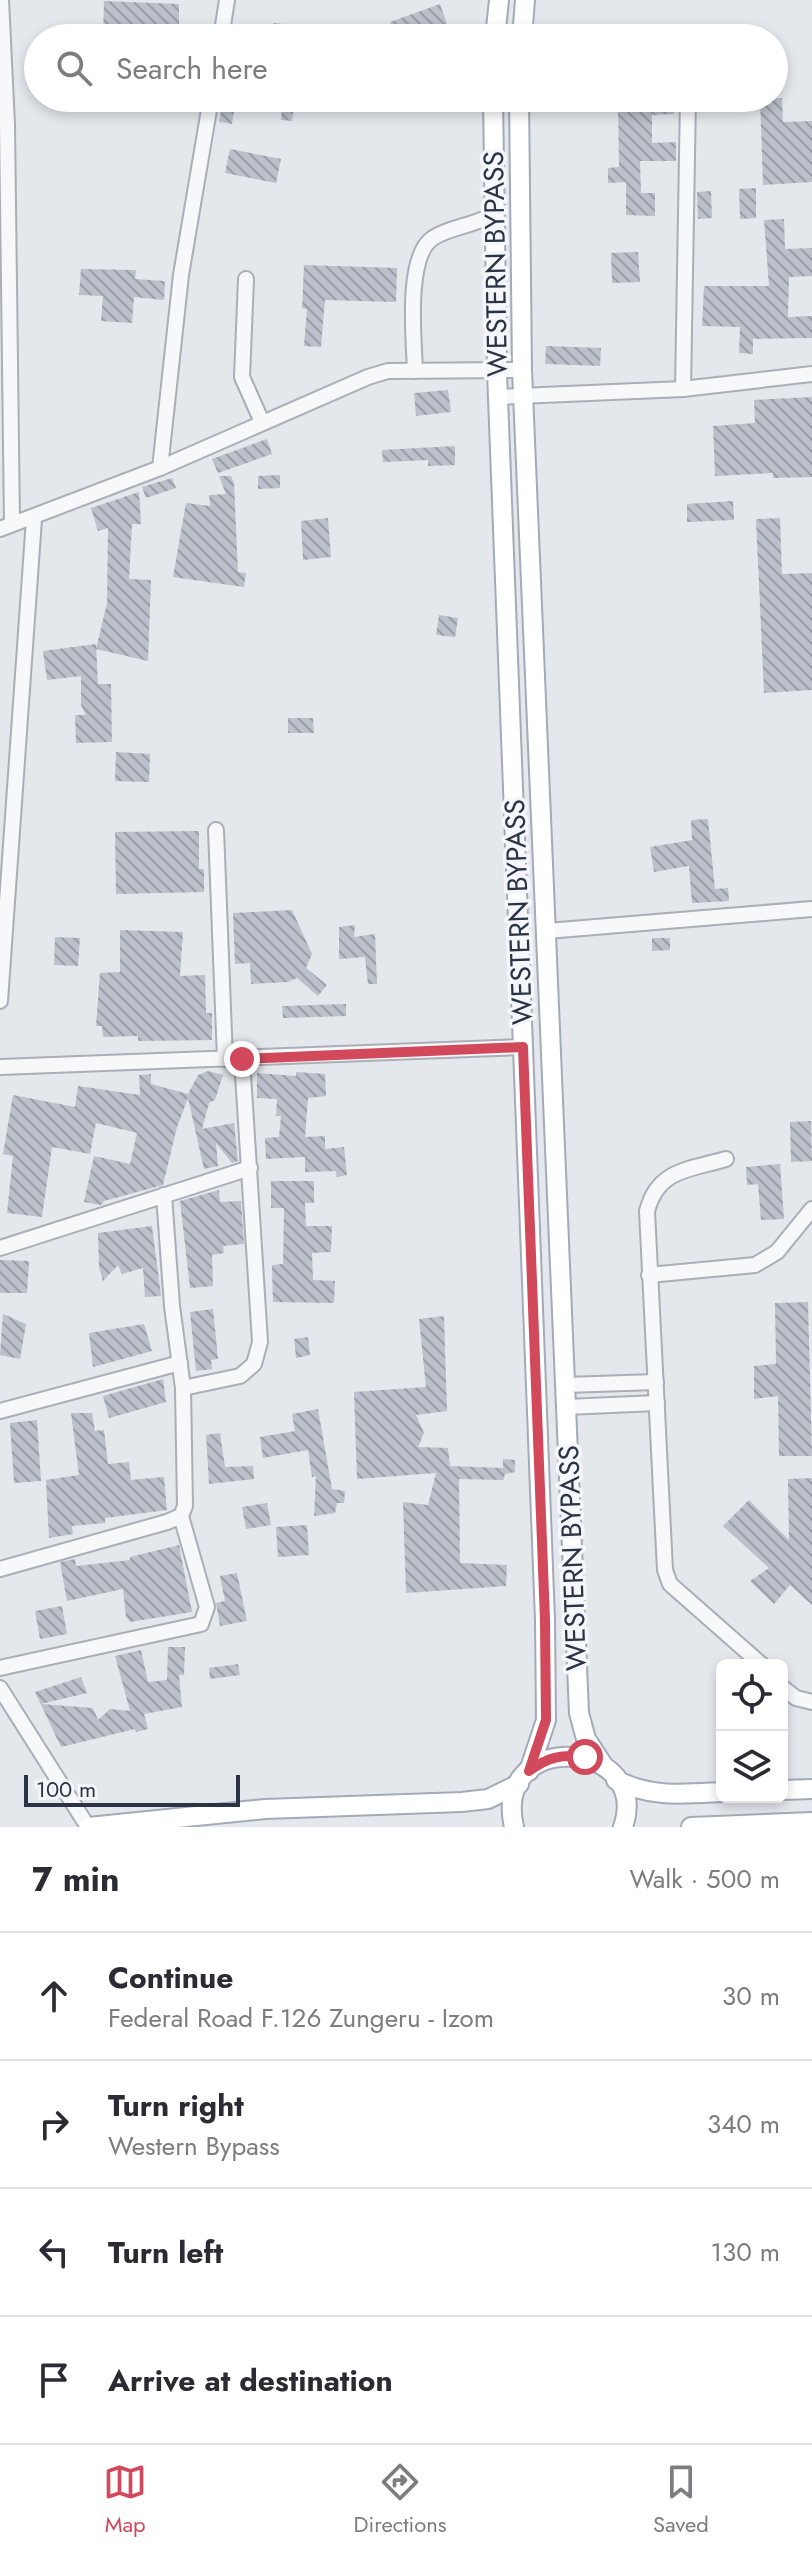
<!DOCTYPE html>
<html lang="en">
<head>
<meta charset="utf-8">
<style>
	body { margin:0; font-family:Jost,sans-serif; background:#f7f7f7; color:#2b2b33 }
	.controls { position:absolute; right:24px; bottom:24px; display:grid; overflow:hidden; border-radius:12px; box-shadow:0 4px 12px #0003 }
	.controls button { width:72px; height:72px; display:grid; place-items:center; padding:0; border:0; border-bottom:2px solid #e1e1e2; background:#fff; color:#2b2b33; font:40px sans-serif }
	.scale { position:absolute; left:24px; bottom:20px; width:216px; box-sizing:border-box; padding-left:8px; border:4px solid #2b3445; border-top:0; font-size:22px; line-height:28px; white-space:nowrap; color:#2b3445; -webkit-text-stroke:6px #f4f6f9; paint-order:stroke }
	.stop { position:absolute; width:24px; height:24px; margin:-18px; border:6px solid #d1495b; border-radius:50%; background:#fff }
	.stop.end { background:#d1495b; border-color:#fff; box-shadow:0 2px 8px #0008 }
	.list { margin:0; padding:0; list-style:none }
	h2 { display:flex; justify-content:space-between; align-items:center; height:104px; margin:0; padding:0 32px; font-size:34px }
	h2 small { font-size:26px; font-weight:400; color:#7c7c81 }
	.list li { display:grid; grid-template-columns:52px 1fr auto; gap:24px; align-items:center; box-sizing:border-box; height:128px; padding:0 32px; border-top:2px solid #e1e1e2 }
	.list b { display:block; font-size:30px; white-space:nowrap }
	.list p { margin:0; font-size:26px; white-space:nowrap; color:#7c7c81 }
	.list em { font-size:26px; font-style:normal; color:#7c7c81 }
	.icon { flex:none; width:44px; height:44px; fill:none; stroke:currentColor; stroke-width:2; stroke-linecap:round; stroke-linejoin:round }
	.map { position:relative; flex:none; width:812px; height:1827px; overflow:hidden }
	.search { position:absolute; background:#fff; box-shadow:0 4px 12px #0003; left:24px; right:24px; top:24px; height:88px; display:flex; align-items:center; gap:20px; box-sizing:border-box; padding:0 28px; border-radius:44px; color:#7c7c81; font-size:30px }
	.sheet { height:616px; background:#fff }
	nav { display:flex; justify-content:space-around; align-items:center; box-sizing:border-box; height:112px; border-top:2px solid #e1e1e2; background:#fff; font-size:22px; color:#7c7c81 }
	nav a { display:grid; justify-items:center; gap:4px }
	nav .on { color:#d1495b }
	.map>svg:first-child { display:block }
</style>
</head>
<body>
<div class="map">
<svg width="812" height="1827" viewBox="0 0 812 1827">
	<defs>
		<pattern id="building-back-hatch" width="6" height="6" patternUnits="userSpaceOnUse" patternTransform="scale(2)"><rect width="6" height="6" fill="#bbc0ca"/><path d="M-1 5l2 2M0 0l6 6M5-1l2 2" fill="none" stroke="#989da6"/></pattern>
	</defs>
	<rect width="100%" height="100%" fill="#e4e7ec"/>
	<g fill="url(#building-back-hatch)">
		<path d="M 104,1 L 179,4 L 179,38 L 148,38 L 149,24 L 119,24 L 119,38 L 103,38 Z"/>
		<path d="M 440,4 L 448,27 L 418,38 L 395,38 L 390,22 Z"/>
		<path d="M 273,23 L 305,26 L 304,38 L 272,38 Z"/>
		<path d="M 223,98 L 236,98 L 232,124 L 219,122 Z"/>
		<path d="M 283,98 L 295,98 L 292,121 L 281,120 Z"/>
		<path d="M 760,98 L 782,98 L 783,122 L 812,121 L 812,182 L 763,185 Z"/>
		<path d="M 674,102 L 674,114 L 652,115 L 652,143 L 676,142 L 676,161 L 640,161 L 641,193 L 655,193 L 655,216 L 626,215 L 626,182 L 608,183 L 608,168 L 619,167 L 618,103 Z"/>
		<path d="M 230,149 L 281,159 L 276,183 L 225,173 Z"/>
		<path d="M 756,188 L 756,218 L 740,219 L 739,189 Z"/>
		<path d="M 711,191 L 712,218 L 698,219 L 697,192 Z"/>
		<path d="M 784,219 L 785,249 L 812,248 L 812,276 L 789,277 L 788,317 L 812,316 L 812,338 L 753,339 L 753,354 L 739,353 L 740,327 L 702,326 L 704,286 L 769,286 L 764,220 Z"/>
		<path d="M 638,252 L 640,282 L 612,283 L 611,253 Z"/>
		<path d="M 304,265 L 397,268 L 396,302 L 325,300 L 321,347 L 304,346 L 307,309 L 302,308 Z"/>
		<path d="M 81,269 L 136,270 L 135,279 L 165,281 L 164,300 L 134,297 L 132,323 L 101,321 L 103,296 L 79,295 Z"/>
		<path d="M 546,346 L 601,348 L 600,366 L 545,364 Z"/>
		<path d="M 448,390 L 451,412 L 416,416 L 414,393 Z"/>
		<path d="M 812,397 L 812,477 L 773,478 L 773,473 L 715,476 L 713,426 L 755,423 L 754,400 Z"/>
		<path d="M 267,439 L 272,454 L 218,473 L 212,459 Z"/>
		<path d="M 455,446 L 455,465 L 428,466 L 428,460 L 383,462 L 382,450 Z"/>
		<path d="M 280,475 L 280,488 L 258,489 L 258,476 Z"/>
		<path d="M 219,476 L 231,476 L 234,483 L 238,572 L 246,573 L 244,587 L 173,577 L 186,503 L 210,506 L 209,495 L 226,494 Z"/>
		<path d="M 172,478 L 176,488 L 146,498 L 142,487 Z"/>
		<path d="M 139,492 L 141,524 L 132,524 L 129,579 L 151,580 L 148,661 L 96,649 L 107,603 L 108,528 L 98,531 L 91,508 Z"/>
		<path d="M 733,501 L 734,520 L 687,522 L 687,504 Z"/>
		<path d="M 328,518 L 331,557 L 303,560 L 301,521 Z"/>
		<path d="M 780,518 L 782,574 L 812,573 L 812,690 L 764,693 L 756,519 Z"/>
		<path d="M 439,615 L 458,618 L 455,637 L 436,635 Z"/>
		<path d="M 96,644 L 98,684 L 111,684 L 112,742 L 76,743 L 75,715 L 86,715 L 81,705 L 81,676 L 47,680 L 43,651 Z"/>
		<path d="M 288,718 L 313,718 L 314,733 L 288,733 Z"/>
		<path d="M 116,752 L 150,754 L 149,782 L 115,781 Z"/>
		<path d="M 708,819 L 715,889 L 728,888 L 729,901 L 692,903 L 689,866 L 654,872 L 650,847 L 692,840 L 691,820 Z"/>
		<path d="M 199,831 L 199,869 L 204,869 L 204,892 L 116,894 L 115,832 Z"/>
		<path d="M 292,910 L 312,954 L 306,968 L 327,985 L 318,996 L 297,978 L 288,982 L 251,984 L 250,963 L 235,964 L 233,913 Z"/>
		<path d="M 355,925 L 354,937 L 375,934 L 377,984 L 368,984 L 365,957 L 339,959 L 339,927 Z"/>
		<path d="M 120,930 L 183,932 L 180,976 L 205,975 L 206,1013 L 212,1013 L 212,1040 L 138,1041 L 138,1036 L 103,1037 L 102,1026 L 96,1026 L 100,973 L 120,972 Z"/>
		<path d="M 55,937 L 80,938 L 78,966 L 54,965 Z"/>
		<path d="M 652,938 L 670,938 L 670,950 L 652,951 Z"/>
		<path d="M 346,1004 L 346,1016 L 283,1018 L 282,1006 Z"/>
		<path d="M 208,1071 L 223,1075 L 215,1100 L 209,1103 L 202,1129 L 234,1123 L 238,1161 L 232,1163 L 216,1143 L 218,1166 L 204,1169 L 188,1098 L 177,1127 L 163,1185 L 104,1201 L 101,1205 L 84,1202 L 94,1156 L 130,1164 L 137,1133 L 96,1123 L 90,1154 L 52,1147 L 42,1217 L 7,1213 L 13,1156 L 3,1154 L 13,1095 L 75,1107 L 78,1086 L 140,1095 L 139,1075 L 151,1074 L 151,1084 L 188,1094 L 198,1075 Z"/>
		<path d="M 296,1072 L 325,1074 L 326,1096 L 308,1098 L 305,1137 L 325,1136 L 325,1149 L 344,1147 L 347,1175 L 337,1177 L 336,1171 L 305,1172 L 305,1157 L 266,1159 L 265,1138 L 279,1137 L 281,1116 L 276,1116 L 277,1099 L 257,1098 L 257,1073 L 296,1076 Z"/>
		<path d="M 811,1121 L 812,1161 L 791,1162 L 790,1122 Z"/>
		<path d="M 780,1164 L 784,1219 L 761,1220 L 758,1184 L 747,1185 L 746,1167 Z"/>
		<path d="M 271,1181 L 314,1181 L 314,1203 L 305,1203 L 306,1226 L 332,1226 L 331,1252 L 312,1253 L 313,1280 L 335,1281 L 334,1303 L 273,1302 L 272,1265 L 283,1264 L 284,1208 L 271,1208 Z"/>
		<path d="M 219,1190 L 220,1202 L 241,1201 L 244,1244 L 223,1246 L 224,1253 L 212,1255 L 213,1286 L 190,1288 L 180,1201 Z"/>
		<path d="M 152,1226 L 161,1296 L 145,1297 L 143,1268 L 122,1274 L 118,1265 L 103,1281 L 99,1267 L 98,1233 Z"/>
		<path d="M 0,1260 L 29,1261 L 27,1293 L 0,1293 Z"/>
		<path d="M 808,1302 L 812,1456 L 779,1456 L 778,1396 L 754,1399 L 754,1366 L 776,1364 L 775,1303 Z"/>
		<path d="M 213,1309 L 218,1359 L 211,1360 L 212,1369 L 196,1371 L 190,1312 Z"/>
		<path d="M 3,1314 L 26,1324 L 20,1359 L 0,1355 Z"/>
		<path d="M 444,1316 L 447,1411 L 416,1415 L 424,1433 L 418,1447 L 448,1448 L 450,1466 L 503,1468 L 503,1459 L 515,1460 L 515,1472 L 505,1474 L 503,1480 L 459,1479 L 460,1563 L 507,1565 L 506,1586 L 406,1593 L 403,1502 L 428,1505 L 436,1473 L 357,1479 L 354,1392 L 426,1387 L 419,1319 Z"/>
		<path d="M 144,1324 L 152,1351 L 93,1367 L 89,1333 Z"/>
		<path d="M 308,1337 L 310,1355 L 296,1358 L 294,1339 Z"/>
		<path d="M 163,1379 L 166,1402 L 109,1418 L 103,1396 Z"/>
		<path d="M 318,1409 L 332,1489 L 345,1491 L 344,1503 L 337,1503 L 335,1513 L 314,1516 L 316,1476 L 312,1477 L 308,1450 L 263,1458 L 260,1437 L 295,1431 L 292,1414 Z"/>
		<path d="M 71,1413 L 92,1413 L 95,1431 L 104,1430 L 108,1464 L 129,1462 L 131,1480 L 164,1477 L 167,1510 L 105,1518 L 105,1523 L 72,1526 L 73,1534 L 49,1538 L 46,1480 L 79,1475 Z"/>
		<path d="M 37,1420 L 41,1481 L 14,1483 L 10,1423 Z"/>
		<path d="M 220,1433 L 225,1467 L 253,1466 L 254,1479 L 209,1484 L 206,1435 Z"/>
		<path d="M 812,1478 L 812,1605 L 790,1585 L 774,1604 L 750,1581 L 769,1568 L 723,1526 L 749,1500 L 789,1540 L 788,1479 Z"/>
		<path d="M 267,1503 L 271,1525 L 246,1529 L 242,1507 Z"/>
		<path d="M 307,1525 L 309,1555 L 278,1557 L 276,1527 Z"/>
		<path d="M 179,1545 L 192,1612 L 130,1622 L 126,1617 L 123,1589 L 67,1601 L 60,1562 L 75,1559 L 76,1566 L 130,1560 L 130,1557 Z"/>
		<path d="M 237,1573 L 247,1621 L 220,1626 L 216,1603 L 225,1601 L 220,1576 Z"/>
		<path d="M 62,1606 L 67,1634 L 40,1639 L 35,1611 Z"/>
		<path d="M 168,1647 L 185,1647 L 184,1675 L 179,1675 L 182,1707 L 144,1714 L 148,1729 L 136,1732 L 135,1729 L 61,1747 L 35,1692 L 81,1677 L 87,1693 L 41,1704 L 93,1708 L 98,1720 L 110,1709 L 130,1711 L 115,1656 L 141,1650 L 148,1682 L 167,1680 Z"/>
		<path d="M 238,1664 L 240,1675 L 210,1679 L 209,1668 Z"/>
	</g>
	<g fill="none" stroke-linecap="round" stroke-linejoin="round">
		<defs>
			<g id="minor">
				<path d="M 1,0 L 7,124 L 12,524"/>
				<path d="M 221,38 L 227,0"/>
				<path d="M 246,279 L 242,377 L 262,422"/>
				<path d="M 415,371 C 414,340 405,256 433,238 C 449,227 473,226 492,215"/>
				<path d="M 683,389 L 688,98"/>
				<path d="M 499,397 L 683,389 L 812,374"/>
				<path d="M 160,468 L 181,275 L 211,98"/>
				<path d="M 0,529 L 160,468 L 368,377 L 388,371 L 522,370"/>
				<path d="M 216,830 L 225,1059"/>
				<path d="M 547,931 L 812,909"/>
				<path d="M 0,1001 L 34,519"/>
				<path d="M 0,1067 L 523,1047"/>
				<path d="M 726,1159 C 689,1170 658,1169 647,1211 L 665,1570 L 670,1584 L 762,1665"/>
				<path d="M 0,1248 L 250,1168"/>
				<path d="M 649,1275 L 755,1265 L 777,1252 L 812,1209"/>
				<path d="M 565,1385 L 656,1382"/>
				<path d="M 183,1388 L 240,1376 L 254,1364 L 260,1342 L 242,1059"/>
				<path d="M 566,1407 L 657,1403"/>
				<path d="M 0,1411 L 180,1363"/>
				<path d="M 0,1569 L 167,1522 L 181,1516 L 185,1506 L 183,1388 L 172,1306 L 164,1195"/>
				<path d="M 0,1668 L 201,1624 L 207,1607 L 181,1516"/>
				<path d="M 782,1687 L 796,1698 L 812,1702"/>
				<path d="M 0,1688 L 88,1827"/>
			</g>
			<g id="major">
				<path d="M 495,38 L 499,0"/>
				<path d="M 522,38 L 525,0"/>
				<path d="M 493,98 L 497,372 L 545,1620 L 546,1720 L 529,1771"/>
				<path d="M 519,98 L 522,370 L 579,1713 L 586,1739 L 603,1765"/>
				<path d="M 616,1780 C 651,1798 684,1794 722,1792"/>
				<path d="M 782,1790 L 812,1789"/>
				<path d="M 89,1827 L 265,1809 L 462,1802 L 488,1799 L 519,1784"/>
				<path d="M 514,1827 C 491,1727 653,1740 623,1827"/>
				<path d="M 691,1827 L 812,1822"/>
			</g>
		</defs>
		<use href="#minor" stroke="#a9aeb7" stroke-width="18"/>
		<use href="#major" stroke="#a3abb8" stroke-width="22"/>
		<use href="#minor" stroke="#f7f8fa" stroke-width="14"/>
		<use href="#major" stroke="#fff" stroke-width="18"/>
	</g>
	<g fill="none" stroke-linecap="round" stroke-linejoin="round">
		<path stroke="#d1495b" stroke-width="10" d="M 242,1059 L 523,1047 L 545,1620 L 546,1720 L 529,1771 C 548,1757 562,1754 585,1757"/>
	</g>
	<g text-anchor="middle" stroke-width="7" stroke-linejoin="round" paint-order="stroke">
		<g font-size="28" fill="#2b3445" stroke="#f4f6f9">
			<text transform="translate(495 264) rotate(-91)" y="10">WESTERN BYPASS</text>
			<text transform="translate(518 912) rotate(-92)" y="10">WESTERN BYPASS</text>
			<text transform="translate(572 1558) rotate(-92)" y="10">WESTERN BYPASS</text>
		</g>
	</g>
</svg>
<div class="controls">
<button><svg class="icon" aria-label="locate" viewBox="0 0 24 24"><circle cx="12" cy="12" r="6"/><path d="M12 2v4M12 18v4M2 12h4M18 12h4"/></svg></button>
<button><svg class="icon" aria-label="layers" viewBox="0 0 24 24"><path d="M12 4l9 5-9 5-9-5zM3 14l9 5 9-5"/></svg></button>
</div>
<div class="scale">100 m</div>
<div class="stop" style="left:585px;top:1757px"></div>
<div class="stop end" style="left:242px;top:1059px"></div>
<div class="search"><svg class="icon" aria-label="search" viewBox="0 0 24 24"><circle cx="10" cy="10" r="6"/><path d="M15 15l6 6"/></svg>Search here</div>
</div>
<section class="sheet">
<h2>7 min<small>Walk · 500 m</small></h2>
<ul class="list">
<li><svg class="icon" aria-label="ahead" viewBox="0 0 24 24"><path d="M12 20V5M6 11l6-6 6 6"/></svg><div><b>Continue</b><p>Federal Road F.126 Zungeru - Izom</p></div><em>30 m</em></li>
<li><svg class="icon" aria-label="right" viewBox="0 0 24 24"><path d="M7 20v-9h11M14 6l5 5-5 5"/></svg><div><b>Turn right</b><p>Western Bypass</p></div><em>340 m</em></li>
<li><svg class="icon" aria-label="left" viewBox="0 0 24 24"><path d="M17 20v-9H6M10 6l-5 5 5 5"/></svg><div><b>Turn left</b></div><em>130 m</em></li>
<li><svg class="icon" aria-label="arrive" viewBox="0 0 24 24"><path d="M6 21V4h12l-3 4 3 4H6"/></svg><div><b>Arrive at destination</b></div></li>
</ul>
</section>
<nav>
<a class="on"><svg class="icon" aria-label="map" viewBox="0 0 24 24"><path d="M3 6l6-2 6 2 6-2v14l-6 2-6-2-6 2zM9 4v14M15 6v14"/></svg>Map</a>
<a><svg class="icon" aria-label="directions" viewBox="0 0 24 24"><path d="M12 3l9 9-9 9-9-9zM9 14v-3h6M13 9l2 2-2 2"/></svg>Directions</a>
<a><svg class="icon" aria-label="saved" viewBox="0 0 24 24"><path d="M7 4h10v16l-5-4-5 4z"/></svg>Saved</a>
</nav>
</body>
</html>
